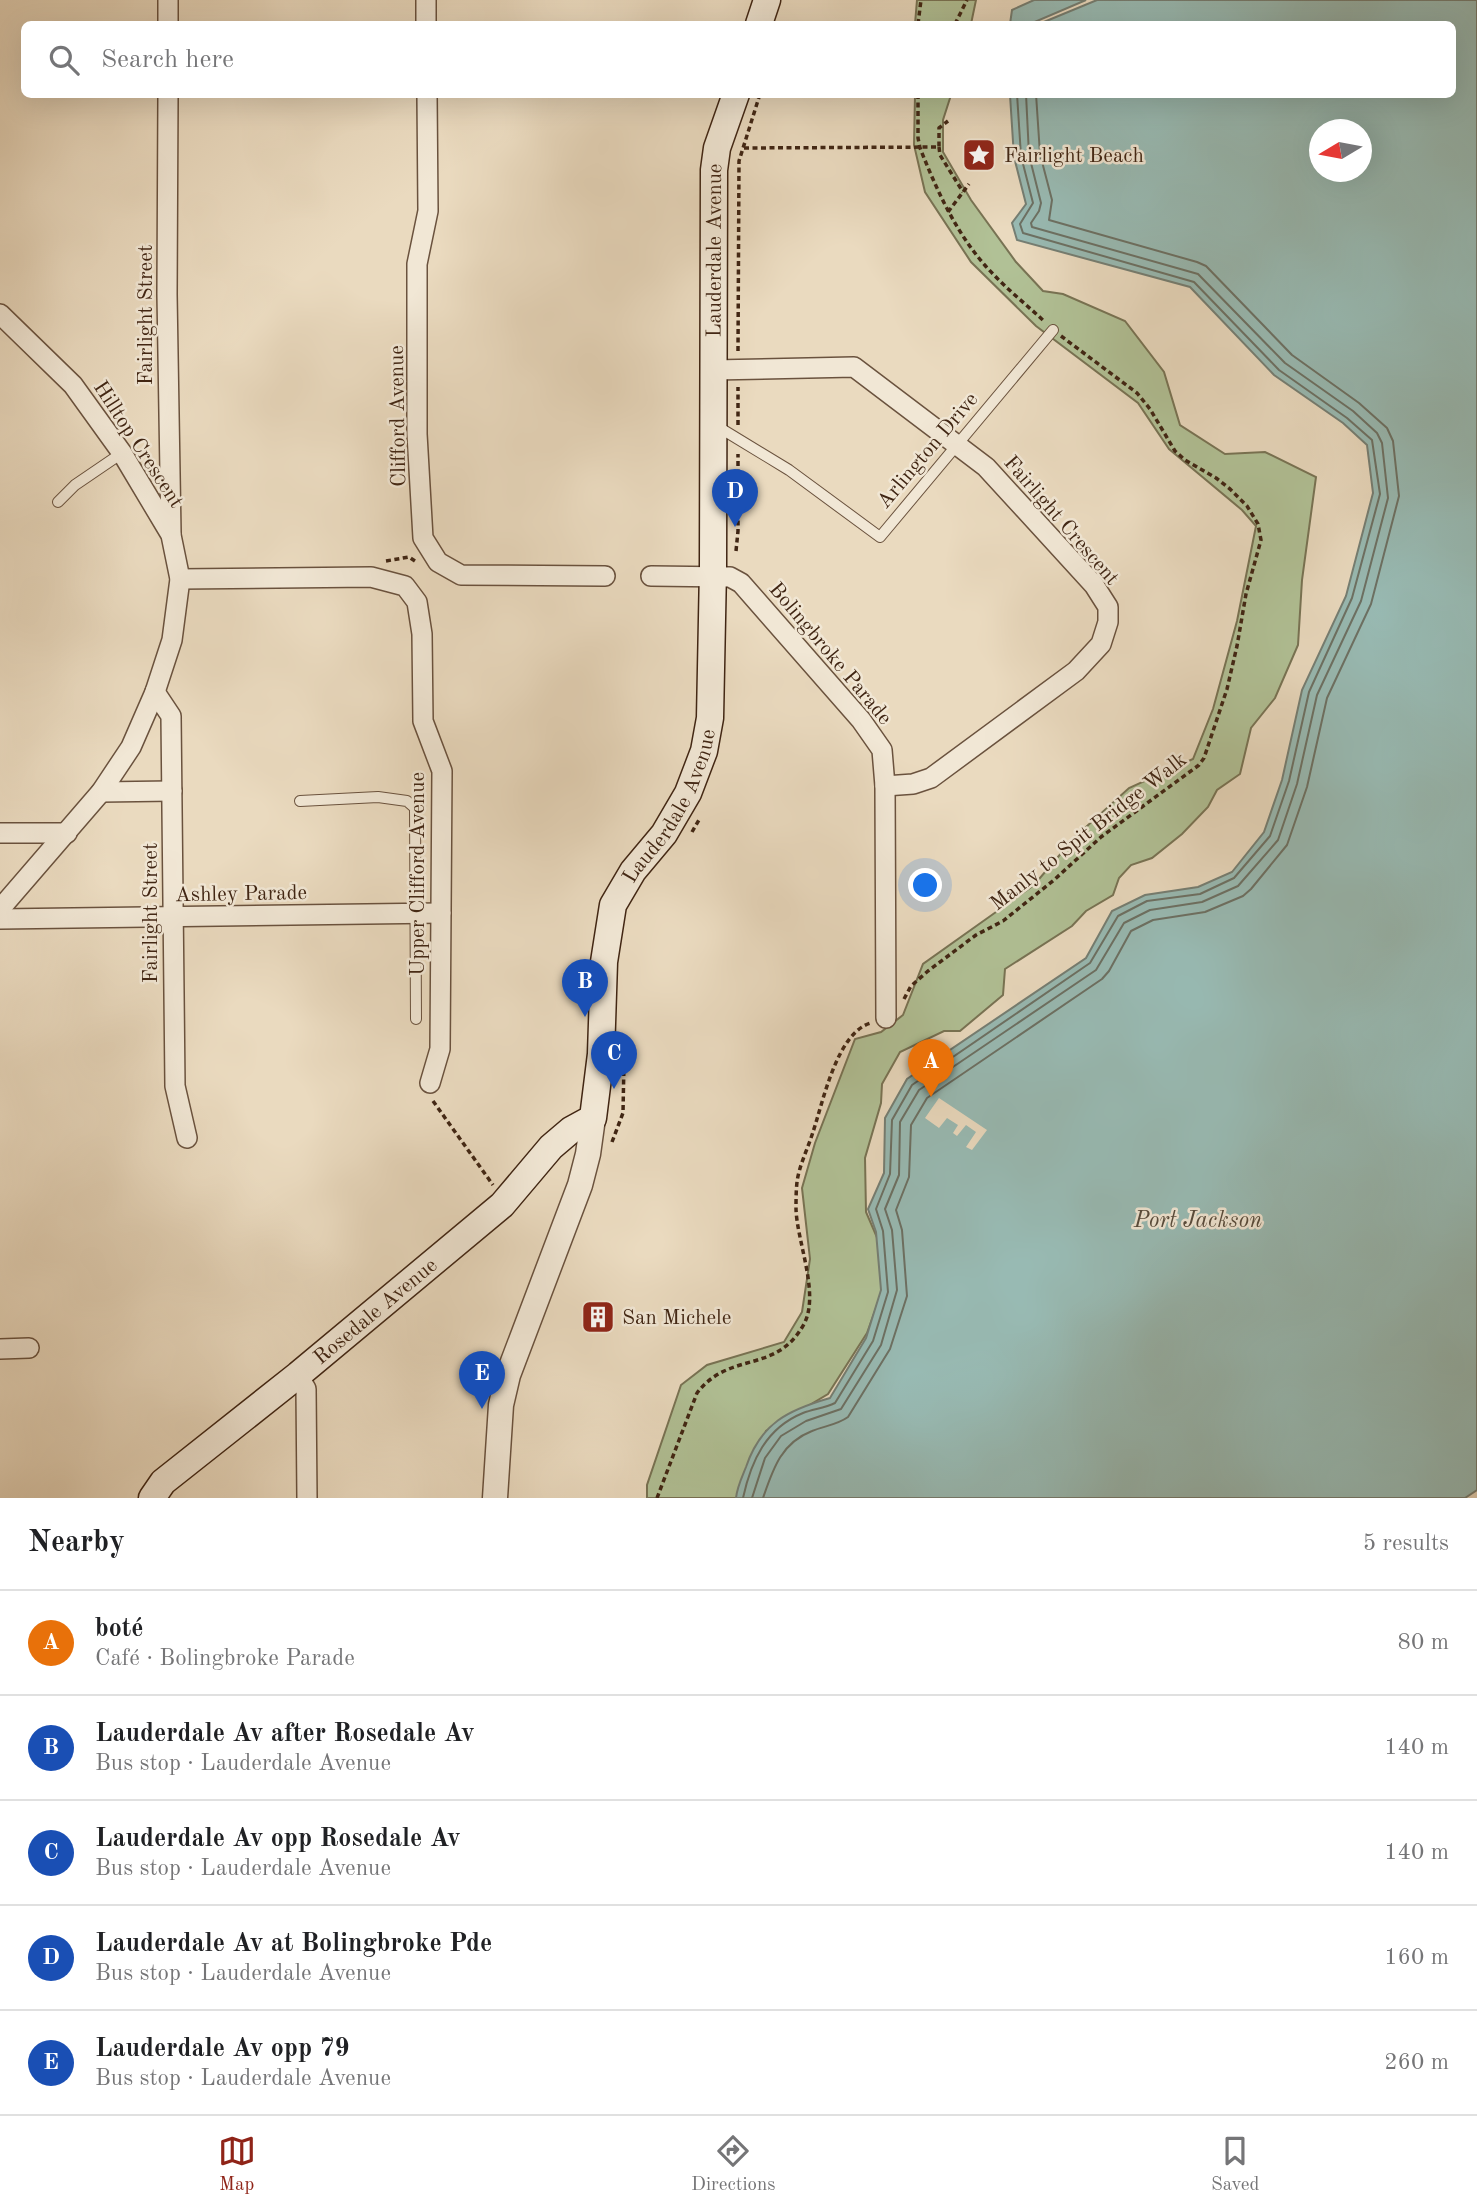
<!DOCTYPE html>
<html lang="en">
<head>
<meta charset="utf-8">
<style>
	body { margin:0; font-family:"Old Standard TT",serif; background:#f2f2f2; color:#202124 }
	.compass { position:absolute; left:1309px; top:119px; width:63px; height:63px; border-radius:50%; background:#fff; box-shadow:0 7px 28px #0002; rotate:260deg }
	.you { position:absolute; left:926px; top:886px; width:24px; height:24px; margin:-18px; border:5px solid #fff; border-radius:50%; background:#1a73e8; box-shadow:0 0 0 10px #1a73e833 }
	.badge { display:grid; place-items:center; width:46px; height:46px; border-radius:50%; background:#8f2418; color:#fff; font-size:23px; font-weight:700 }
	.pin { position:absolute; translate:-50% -58px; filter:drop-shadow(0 2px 4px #0008) }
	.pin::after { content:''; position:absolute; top:37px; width:24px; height:21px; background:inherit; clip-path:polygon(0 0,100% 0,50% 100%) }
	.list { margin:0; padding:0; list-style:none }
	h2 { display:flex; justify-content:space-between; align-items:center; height:91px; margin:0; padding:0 28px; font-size:30px }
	h2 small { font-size:23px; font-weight:400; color:#757577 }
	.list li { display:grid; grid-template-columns:46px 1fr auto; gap:21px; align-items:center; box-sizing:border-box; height:105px; padding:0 28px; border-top:2px solid #e0e0e0 }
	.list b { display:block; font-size:26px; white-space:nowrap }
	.list p { margin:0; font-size:23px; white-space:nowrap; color:#757577 }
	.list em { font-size:23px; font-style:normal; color:#757577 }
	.icon { flex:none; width:38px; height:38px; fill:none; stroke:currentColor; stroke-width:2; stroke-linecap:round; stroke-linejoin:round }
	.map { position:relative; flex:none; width:1477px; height:1498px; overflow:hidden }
	.search { position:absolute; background:#fff; box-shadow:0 7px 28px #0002; left:21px; right:21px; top:21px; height:77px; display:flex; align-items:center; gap:18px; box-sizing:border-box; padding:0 24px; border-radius:10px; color:#757577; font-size:26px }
	.sheet { height:616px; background:#fff }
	nav { display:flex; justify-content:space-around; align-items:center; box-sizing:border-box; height:98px; border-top:2px solid #e0e0e0; background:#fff; font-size:19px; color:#757577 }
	nav a { display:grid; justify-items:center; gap:4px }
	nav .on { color:#8f2418 }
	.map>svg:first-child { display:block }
</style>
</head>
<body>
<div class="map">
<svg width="1477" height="1498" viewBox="0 0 1477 1498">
	<rect width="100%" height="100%" fill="#eadabf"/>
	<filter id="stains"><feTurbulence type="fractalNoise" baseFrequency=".00286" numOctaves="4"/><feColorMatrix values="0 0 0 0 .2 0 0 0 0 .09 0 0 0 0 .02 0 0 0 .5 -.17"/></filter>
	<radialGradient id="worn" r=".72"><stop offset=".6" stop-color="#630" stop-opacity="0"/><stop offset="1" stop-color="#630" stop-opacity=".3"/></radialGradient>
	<g fill="#b1c196" stroke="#787354" stroke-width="2">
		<path d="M 917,0 L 976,0 L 971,24 L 915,24 Z"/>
		<path d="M 915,95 L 951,95 L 943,120 L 943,152 L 971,200 L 1016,262 L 1043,291 L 1063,294 L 1125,321 L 1164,372 L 1180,425 L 1225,454 L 1265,452 L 1316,477 L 1302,580 L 1298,645 L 1275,698 L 1251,728 L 1240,774 L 1217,790 L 1208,807 L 1182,834 L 1152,858 L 1131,865 L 1119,878 L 1113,895 L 1086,911 L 1072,926 L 1005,969 L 1003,995 L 960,1031 L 944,1031 L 900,1052 L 882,1084 L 881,1103 L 865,1158 L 866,1212 L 882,1249 L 886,1280 L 867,1333 L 828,1394 L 766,1431 L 741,1498 L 647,1498 L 647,1485 L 681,1385 L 707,1365 L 784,1342 L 802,1312 L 810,1259 L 802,1188 L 815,1143 L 855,1039 L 881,1032 L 903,1015 L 923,964 L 1034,885 L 1075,837 L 1129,788 L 1193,759 L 1213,709 L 1237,621 L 1256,526 L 1242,510 L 1169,449 L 1138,403 L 1036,326 L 971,262 L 925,192 L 914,145 Z"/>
	</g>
	<g fill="#98bab3" stroke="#757e73" stroke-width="2" fill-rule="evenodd">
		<path d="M 1034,0 L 1086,0 L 1030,24 L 1010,24 L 1012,10 Z"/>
		<path d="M 1097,0 L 1477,0 L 1477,1490 L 1465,1498 L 736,1498 C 737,1487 742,1477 746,1467 C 761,1423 788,1410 830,1398 L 866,1338 L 881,1290 L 876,1232 L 868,1209 L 884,1173 L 885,1118 L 907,1079 L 1086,958 L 1112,911 L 1145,895 L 1198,887 L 1232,872 L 1264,832 L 1282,780 L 1302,690 L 1346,596 L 1373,493 L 1367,445 L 1343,423 L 1274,375 L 1190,287 L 1017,240 L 1012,223 L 1026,204 L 1014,157 L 1010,95 L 1452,94 L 1452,24 L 1039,24 ZM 1320,130 L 1362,130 L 1362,172 L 1320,172 Z"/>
	</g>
	<path fill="#eadabf" d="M 939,1098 L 987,1130 L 972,1150 L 966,1147 L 976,1132 L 966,1125 L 957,1136 L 953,1133 L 958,1125 L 947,1118 L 939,1128 L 925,1118 Z"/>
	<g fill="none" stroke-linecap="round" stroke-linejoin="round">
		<g stroke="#6c7063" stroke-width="2">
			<path d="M 743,1498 C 751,1461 766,1428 803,1413 C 814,1409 825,1408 835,1403 L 873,1341 L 888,1292 L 883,1231 L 876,1209 L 890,1174 L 892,1120 L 912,1085 L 1090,963 L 1118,916 L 1147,901 L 1200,894 L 1234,878 L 1270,836 L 1289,781 L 1309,692 L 1352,598 L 1380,494 L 1372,440 L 1347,418 L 1279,370 L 1194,282 L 1023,233 L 1020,224 L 1033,203 L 1021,156 L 1017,94"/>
			<path d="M 752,1498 L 765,1458 L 781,1436 L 806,1421 L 841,1409 L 881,1345 L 897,1290 L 892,1230 L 885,1209 L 899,1175 L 900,1122 L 919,1090 L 1096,970 L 1124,923 L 1150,910 L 1202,902 L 1238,886 L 1278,840 L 1297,784 L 1317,695 L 1361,601 L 1388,498 L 1382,443 L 1377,433 L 1353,411 L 1285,363 L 1198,274 L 1032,227 L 1031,223 L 1039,211 L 1041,203 L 1029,155 L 1026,94"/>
			<path d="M 763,1498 C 773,1469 781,1443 812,1431 C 824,1426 837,1425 848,1417 L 890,1349 L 907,1296 L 902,1230 L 896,1210 L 909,1177 L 911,1125 L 927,1098 L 1102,979 L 1109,971 L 1131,931 L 1153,920 L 1205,912 L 1243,896 L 1251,889 L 1287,845 L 1307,787 L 1327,698 L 1371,604 L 1399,496 L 1393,441 L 1387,428 L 1359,403 L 1292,355 L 1206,266 L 1197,262 L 1049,220 L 1052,200 L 1040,154 L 1036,94"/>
		</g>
		<defs>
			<g id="service">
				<path d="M 715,425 L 789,470 L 880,537 L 1053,330"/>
				<path d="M 58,502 L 75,485 L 122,453"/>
				<path d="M 300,801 L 378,797 L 407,801 L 415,808 L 416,1019"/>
			</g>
			<g id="minor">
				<path d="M 168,0 L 168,24"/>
				<path d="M 426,0 L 426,24"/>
				<path d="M 168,94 L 167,294 L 171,533"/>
				<path d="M 427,94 L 428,211 L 417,264 L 417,434 L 423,538 L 438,562 L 461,575 L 605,576"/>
				<path d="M 0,314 L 73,385 L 122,453 L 171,535 L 180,579 L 172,640 L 155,692 L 131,747 L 101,792 L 0,909"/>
				<path d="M 713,370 L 854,367 L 986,467 L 1094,585 L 1108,607 L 1108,622 L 1101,644 L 1076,671 L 931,778 L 913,784 L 885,786"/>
				<path d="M 651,576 L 730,577 L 741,583 L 861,720 L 882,750 L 885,786 L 886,1018"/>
				<path d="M 180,579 L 371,577 L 405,586 L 417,602 L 422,634 L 423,721 L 442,771 L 440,1049 L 430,1083"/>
				<path d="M 155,692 L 171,716 L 175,1086 L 187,1138"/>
				<path d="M 101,792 L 172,791"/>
				<path d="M 0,833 L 67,833"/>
				<path d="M 0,919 L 441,913"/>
				<path d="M 0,1349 L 29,1348"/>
				<path d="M 298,1375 L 306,1389 L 307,1498"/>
			</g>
			<path id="tertiary" d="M 495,1498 L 501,1405 L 508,1375 L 580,1185 L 588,1154 L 593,1118"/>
			<g id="secondary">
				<path d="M 759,24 L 767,0"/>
				<path id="s1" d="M 152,1498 L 163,1482 L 298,1375 L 502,1205 L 551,1147 L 571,1130 L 593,1118 L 601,1054 L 604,962 L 613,905 L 633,871 L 664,834 L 688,793 L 704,751 L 710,718 L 713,569 L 714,170 L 717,148 L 736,94"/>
			</g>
		</defs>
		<use href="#service" stroke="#6a523e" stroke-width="12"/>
		<use href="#minor" stroke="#6a523e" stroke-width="22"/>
		<use href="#tertiary" stroke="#6a523e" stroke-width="27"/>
		<use href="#secondary" stroke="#402513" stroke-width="29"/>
		<g stroke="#402513" stroke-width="3.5" stroke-dasharray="5 3.5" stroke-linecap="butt">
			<path d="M 918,24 L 921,0"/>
			<path d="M 955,24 L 967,0"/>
			<path d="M 918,94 L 918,138 L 920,148 C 938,193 958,238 993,274 C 1009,291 1028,306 1045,322"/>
			<path d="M 939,147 L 940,155 L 963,192"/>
			<path d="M 744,148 L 939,147 L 939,128 L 948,121"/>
			<path d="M 948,212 L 969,184"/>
			<path d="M 738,351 L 739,161 L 760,94"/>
			<path d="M 738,425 L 738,387"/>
			<path d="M 736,551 L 738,531 L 738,454"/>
			<path d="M 386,561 L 409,557 L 415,561"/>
			<path d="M 692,832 L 700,818"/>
			<path d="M 904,999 L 911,986 L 928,971 L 976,935 L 1003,921 L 1054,880 L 1101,837 L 1199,765 L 1204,758 L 1227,689 L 1237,646 L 1246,594 L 1261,540 L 1258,524 L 1247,506 L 1230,489 L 1216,478 L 1185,460 L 1175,451 L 1150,409 L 1137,393 L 1061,336"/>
			<path d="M 433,1101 L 493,1185"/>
			<path d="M 612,1142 L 623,1113 L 624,1060"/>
			<path d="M 657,1498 L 697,1393 C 730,1350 776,1375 804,1324 C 820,1294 797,1242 796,1209 C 796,1201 796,1191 797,1182 C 799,1166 808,1148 813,1132 C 823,1102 837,1032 871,1023"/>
		</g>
		<use href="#service" stroke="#f1e7d5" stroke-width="10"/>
		<use href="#minor" stroke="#f1e7d5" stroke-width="19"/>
		<use href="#tertiary" stroke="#f1e7d5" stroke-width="24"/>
		<use href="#secondary" stroke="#f1e7d5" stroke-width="26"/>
	</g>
	<defs>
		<symbol id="sight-square" viewBox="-11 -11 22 22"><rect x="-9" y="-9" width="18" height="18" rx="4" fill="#8f2418" stroke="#f1e7d5"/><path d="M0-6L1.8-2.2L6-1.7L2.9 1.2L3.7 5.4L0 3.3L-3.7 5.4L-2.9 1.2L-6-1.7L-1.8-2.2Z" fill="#fff"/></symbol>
		<symbol id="building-square" viewBox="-11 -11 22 22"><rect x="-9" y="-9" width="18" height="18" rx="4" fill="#8f2418" stroke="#f1e7d5"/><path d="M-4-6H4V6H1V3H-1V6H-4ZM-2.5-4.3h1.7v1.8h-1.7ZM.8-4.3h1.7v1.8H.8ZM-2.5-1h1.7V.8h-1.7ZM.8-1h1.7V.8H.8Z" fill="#fff"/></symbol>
	</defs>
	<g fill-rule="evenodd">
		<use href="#sight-square" x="960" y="136" width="38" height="38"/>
		<use href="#building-square" x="579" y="1298" width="38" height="38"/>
	</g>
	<g text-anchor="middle" stroke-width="5" stroke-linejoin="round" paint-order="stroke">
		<g font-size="21" fill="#402513" stroke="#f1e7d5" text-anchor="start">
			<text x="1004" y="162">Fairlight Beach</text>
			<text x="622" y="1324">San Michele</text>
		</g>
		<g font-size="21" fill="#402513" stroke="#f1e7d5">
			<text dy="7" stroke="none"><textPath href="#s1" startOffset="1480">Lauderdale Avenue</textPath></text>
			<text transform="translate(145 315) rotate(-90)" y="7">Fairlight Street</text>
			<text transform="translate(397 416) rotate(-91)" y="7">Clifford Avenue</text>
			<text transform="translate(139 444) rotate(57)" y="7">Hilltop Crescent</text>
			<text transform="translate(927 450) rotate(-50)" y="7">Arlington Drive</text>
			<text transform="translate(1062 520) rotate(49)" y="7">Fairlight Crescent</text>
			<text transform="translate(831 653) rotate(50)" y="7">Bolingbroke Parade</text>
			<text dy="7" stroke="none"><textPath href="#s1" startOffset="914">Lauderdale Avenue</textPath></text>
			<text transform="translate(1088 831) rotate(-38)" y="7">Manly to Spit Bridge Walk</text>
			<text transform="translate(417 874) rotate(-90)" y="7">Upper Clifford Avenue</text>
			<text transform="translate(241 893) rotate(-1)" y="7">Ashley Parade</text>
			<text transform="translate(150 913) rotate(-90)" y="7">Fairlight Street</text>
			<text dy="7" stroke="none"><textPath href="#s1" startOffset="292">Rosedale Avenue</textPath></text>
		</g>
		<g font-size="23" font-style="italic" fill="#564a3b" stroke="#f1e7d5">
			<text x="1198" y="1227">Port Jackson</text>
		</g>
	</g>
	<rect width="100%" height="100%" filter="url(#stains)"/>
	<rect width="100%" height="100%" fill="url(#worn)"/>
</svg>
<svg class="compass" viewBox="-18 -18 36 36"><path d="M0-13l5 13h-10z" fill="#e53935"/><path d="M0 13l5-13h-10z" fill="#757577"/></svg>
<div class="you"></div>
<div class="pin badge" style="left:931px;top:1097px;background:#e8710a">A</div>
<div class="pin badge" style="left:585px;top:1017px;background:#1a4fb4">B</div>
<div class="pin badge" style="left:614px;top:1089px;background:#1a4fb4">C</div>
<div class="pin badge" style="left:735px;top:527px;background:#1a4fb4">D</div>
<div class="pin badge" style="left:482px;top:1409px;background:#1a4fb4">E</div>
<div class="search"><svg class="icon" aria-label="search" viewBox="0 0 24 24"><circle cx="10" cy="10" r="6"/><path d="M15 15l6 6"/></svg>Search here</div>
</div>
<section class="sheet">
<h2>Nearby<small>5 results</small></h2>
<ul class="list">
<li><span class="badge" style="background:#e8710a">A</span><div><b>boté</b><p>Café · Bolingbroke Parade</p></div><em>80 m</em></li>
<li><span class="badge" style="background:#1a4fb4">B</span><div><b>Lauderdale Av after Rosedale Av</b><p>Bus stop · Lauderdale Avenue</p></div><em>140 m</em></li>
<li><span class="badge" style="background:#1a4fb4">C</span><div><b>Lauderdale Av opp Rosedale Av</b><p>Bus stop · Lauderdale Avenue</p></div><em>140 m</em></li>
<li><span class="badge" style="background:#1a4fb4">D</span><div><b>Lauderdale Av at Bolingbroke Pde</b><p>Bus stop · Lauderdale Avenue</p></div><em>160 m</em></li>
<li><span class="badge" style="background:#1a4fb4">E</span><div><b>Lauderdale Av opp 79</b><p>Bus stop · Lauderdale Avenue</p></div><em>260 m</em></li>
</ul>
</section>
<nav>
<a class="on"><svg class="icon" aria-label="map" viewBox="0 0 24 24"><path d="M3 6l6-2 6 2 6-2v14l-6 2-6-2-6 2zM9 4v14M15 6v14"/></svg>Map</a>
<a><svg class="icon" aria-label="directions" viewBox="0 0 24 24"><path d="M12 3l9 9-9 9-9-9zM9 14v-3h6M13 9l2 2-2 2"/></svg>Directions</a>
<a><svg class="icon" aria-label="saved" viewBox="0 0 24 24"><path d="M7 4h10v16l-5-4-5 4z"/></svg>Saved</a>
</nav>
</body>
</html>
